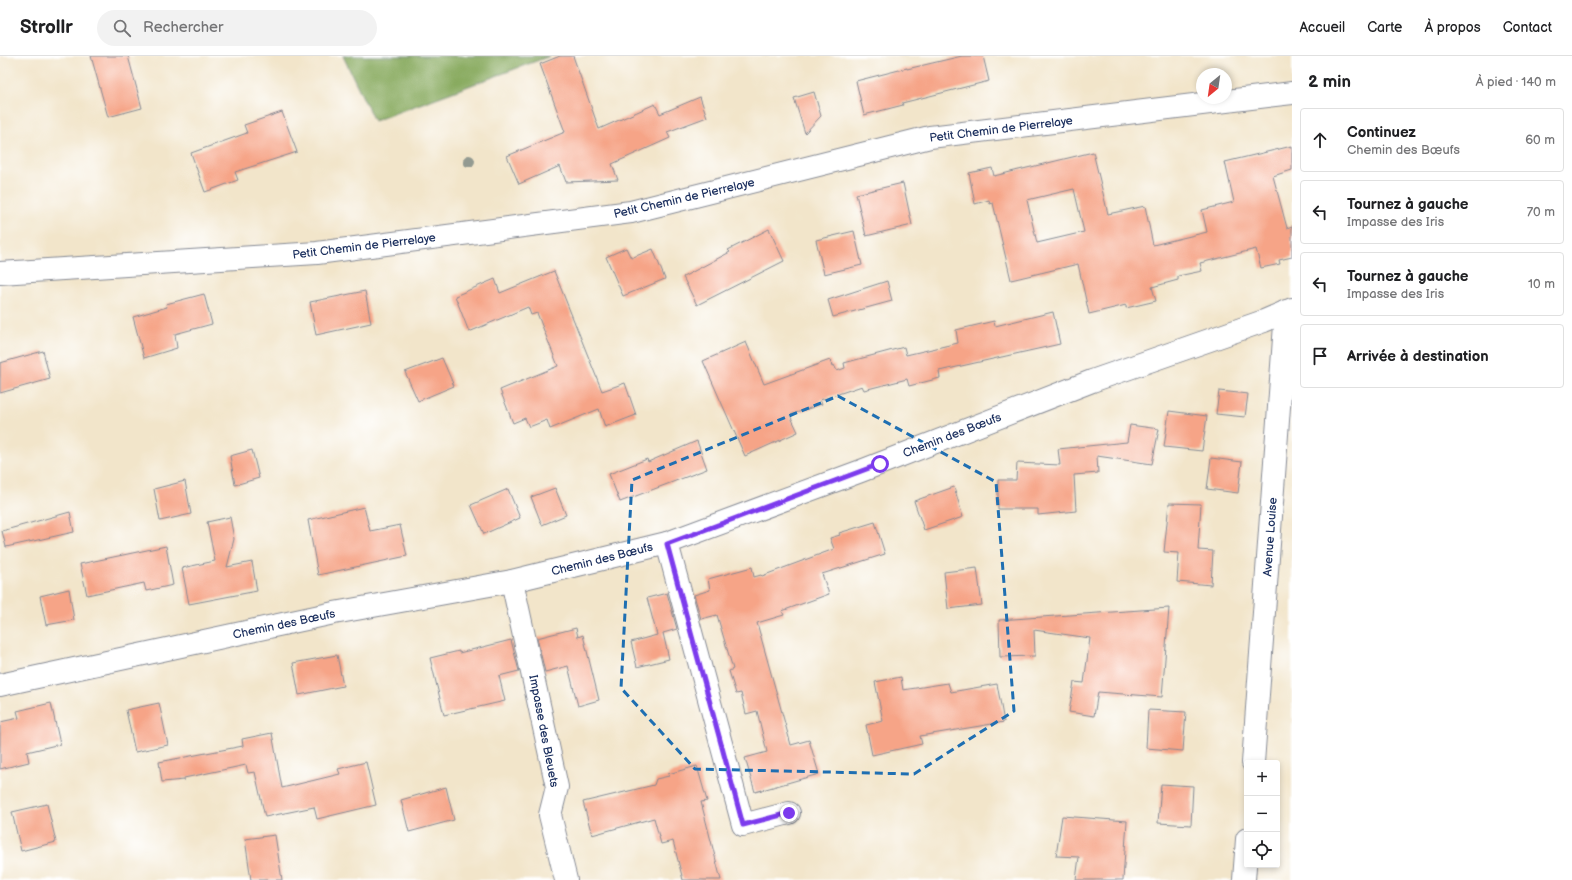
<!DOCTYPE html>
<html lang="fr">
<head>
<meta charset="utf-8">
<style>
	body { margin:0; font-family:"Balsamiq Sans",sans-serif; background:#f2f2f2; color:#202124 }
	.controls { position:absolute; right:12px; bottom:12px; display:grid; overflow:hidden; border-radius:4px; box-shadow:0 2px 6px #0003 }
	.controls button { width:36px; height:36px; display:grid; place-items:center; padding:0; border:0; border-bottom:1px solid #e0e0e0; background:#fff; color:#202124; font:20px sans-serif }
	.compass { position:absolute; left:1196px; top:12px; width:36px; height:36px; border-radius:50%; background:#fff; box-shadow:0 2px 6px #0003; rotate:209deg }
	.stop { position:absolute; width:12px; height:12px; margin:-9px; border:3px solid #7c3aed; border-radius:50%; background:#fff }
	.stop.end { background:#7c3aed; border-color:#fff; box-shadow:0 1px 4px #0008 }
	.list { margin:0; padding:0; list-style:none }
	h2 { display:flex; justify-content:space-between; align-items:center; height:52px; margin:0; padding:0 16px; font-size:17px }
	h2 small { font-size:13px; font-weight:400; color:#757577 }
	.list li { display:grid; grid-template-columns:26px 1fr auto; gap:12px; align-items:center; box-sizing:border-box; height:64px; margin:0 8px 8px; padding:0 8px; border:1px solid #e0e0e0; border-radius:4px }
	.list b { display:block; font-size:15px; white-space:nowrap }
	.list p { margin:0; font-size:13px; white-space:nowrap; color:#757577 }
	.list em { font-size:13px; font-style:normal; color:#757577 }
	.icon { flex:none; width:22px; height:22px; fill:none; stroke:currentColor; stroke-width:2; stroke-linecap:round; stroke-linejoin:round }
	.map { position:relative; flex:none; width:1292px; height:824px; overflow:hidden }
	header { display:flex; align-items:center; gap:24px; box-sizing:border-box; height:56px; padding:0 20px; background:#fff; border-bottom:1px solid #e0e0e0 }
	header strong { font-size:19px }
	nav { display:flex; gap:22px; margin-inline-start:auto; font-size:14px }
	.search { width:280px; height:36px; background:#f2f2f2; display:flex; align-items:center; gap:10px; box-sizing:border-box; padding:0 14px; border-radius:22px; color:#757577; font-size:15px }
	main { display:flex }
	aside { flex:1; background:#fff }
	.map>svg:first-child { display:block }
</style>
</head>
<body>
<header>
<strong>Strollr</strong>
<div class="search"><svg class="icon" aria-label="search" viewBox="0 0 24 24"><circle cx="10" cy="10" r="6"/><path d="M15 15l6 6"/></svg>Rechercher</div>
<nav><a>Accueil</a><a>Carte</a><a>À propos</a><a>Contact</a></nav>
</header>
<main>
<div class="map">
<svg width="1292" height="824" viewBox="0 0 1292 824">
	<rect width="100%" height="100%" fill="#fff"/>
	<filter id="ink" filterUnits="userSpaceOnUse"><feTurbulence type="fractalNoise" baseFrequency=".025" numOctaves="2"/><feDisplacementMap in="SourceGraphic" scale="8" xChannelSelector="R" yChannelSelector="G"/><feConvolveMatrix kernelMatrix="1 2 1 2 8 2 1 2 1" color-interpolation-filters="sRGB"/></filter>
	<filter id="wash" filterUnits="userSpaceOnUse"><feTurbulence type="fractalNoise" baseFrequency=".012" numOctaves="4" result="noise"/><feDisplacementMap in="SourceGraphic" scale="16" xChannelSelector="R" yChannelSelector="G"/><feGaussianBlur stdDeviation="0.9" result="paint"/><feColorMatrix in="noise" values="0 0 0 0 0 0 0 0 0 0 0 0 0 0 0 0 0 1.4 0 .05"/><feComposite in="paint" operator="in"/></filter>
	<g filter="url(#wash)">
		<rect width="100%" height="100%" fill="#f2e5ca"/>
		<path fill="#88aa5e" stroke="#526c5e" d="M 343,0 L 550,0 L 374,65 Z"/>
		<g id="blocks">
			<g fill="#f6a487" fill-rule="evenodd">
				<path d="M 91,0 L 128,0 L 142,52 L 108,61 Z"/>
				<path d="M 560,0 L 573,0 L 599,73 L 655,48 L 660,58 L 700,41 L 707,61 L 667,76 L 670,82 L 612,108 L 618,124 L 566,126 L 560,110 L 519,128 L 507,100 L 565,76 L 540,8 Z"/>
				<path d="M 962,0 L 983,0 L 989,25 L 902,47 L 903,49 L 864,59 L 856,25 L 907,12 L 907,13 Z"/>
				<path d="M 814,36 L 821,60 L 805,77 L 794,42 Z"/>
				<path d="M 282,56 L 297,96 L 235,116 L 238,124 L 205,136 L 191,97 L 247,77 L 244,69 Z"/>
				<path d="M 1292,90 L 1292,114 L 1273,120 L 1287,172 L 1292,170 L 1292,201 L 1279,204 L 1280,208 L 1261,212 L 1256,193 L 1200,207 L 1202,215 L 1178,220 L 1178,224 L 1152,231 L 1156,245 L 1126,252 L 1126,249 L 1089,258 L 1078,208 L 1011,224 L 993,147 L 990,148 L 989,144 L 975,148 L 969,117 L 992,112 L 994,120 L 1093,96 L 1108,158 L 1145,150 L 1153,189 L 1207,176 L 1202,154 L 1234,146 L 1225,106 ZM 1074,133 L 1084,176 L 1037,187 L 1027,144 Z"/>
				<path d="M 903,127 L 912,169 L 866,180 L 856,138 Z"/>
				<path d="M 769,173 L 784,205 L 697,249 L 683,221 L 730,196 L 728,194 Z"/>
				<path d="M 854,175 L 862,209 L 824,218 L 816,184 Z"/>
				<path d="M 626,192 L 631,202 L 653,193 L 665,223 L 623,240 L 606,201 Z"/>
				<path d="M 554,215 L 602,335 L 625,327 L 636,359 L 605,371 L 599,353 L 550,373 L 547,364 L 529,371 L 525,362 L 513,367 L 500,334 L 558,310 L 537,257 L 531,259 L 528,251 L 469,276 L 455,240 L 495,223 L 500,237 Z"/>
				<path d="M 887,225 L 892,245 L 833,261 L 828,244 Z"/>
				<path d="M 365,235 L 371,267 L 316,279 L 310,246 Z"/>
				<path d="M 204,238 L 212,268 L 175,278 L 177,292 L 144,302 L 133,261 L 167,251 L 166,248 Z"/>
				<path d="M 1053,256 L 1060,288 L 939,315 L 940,322 L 909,330 L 907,323 L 864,334 L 862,330 L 820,344 L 822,348 L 790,359 L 798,376 L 745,400 L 703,305 L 746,286 L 764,328 L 830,304 L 832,310 L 834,309 L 837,315 L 845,312 L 844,307 L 904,291 L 906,299 L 958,287 L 956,274 L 994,265 L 995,270 Z"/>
				<path d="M 43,295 L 50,323 L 0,337 L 0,307 Z"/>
				<path d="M 442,302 L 454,330 L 418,345 L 405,316 Z"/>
				<path d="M 1219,335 L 1248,338 L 1245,361 L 1216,358 Z"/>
				<path d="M 1169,355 L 1207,360 L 1202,395 L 1164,391 Z"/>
				<path d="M 1130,369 L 1159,373 L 1152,408 L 1097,400 L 1098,417 L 1074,419 L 1076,455 L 1038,459 L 1038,453 L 998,453 L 998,424 L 1016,424 L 1017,407 L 1060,409 L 1058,393 L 1127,386 Z"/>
				<path d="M 697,385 L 707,413 L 620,446 L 609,418 L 647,403 L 648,406 Z"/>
				<path d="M 252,394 L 259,422 L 235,429 L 230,400 Z"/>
				<path d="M 1211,402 L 1242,406 L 1238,437 L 1207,433 Z"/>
				<path d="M 185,425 L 191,458 L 160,465 L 154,433 Z"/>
				<path d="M 954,431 L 963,461 L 924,474 L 914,445 Z"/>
				<path d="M 555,432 L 566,459 L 542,469 L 531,441 Z"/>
				<path d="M 508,433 L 520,462 L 484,478 L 471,449 Z"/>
				<path d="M 1169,447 L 1201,448 L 1198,494 L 1213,495 L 1211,529 L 1177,526 L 1179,497 L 1164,496 Z"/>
				<path d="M 364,451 L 370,475 L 400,469 L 407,500 L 318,519 L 308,464 Z"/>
				<path d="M 70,456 L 74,476 L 6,491 L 2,475 Z"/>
				<path d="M 230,461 L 234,483 L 227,511 L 252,506 L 257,535 L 189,548 L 182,512 L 215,505 L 207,466 Z"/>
				<path d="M 875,466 L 885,498 L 822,518 L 829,538 L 782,555 L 784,559 L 757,567 L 791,689 L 809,684 L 819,718 L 755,736 L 745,702 L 767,696 L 757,655 L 746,658 L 741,637 L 736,638 L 729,615 L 733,613 L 717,559 L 701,563 L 694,539 L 710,534 L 708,523 L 752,511 L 754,521 L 761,519 L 762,520 L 834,493 L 830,482 L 840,479 L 839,477 Z"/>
				<path d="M 166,490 L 173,529 L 146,535 L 144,527 L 87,539 L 80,508 Z"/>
				<path d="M 977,512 L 982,549 L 948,553 L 944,516 Z"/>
				<path d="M 69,533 L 74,564 L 46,569 L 40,540 Z"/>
				<path d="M 667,537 L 677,573 L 663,577 L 669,603 L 637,611 L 631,586 L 657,579 L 647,542 Z"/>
				<path d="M 1169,552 L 1162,641 L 1098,636 L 1094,660 L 1069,656 L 1074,626 L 1084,627 L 1090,582 L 1034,574 L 1035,600 L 1000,601 L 999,564 Z"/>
				<path d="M 576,572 L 578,581 L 583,579 L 599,644 L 578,650 L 568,610 L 545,616 L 537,582 Z"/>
				<path d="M 511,584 L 519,615 L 499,620 L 505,645 L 444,659 L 430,602 L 459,595 L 459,597 Z"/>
				<path d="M 337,599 L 343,630 L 299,639 L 293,607 Z"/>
				<path d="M 901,621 L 903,634 L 948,627 L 951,636 L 997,628 L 1004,666 L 920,680 L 922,688 L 872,699 L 866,669 L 883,665 L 875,626 Z"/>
				<path d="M 51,647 L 60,688 L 27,696 L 29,706 L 0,713 L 0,666 L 19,662 L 17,655 Z"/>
				<path d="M 159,647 L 168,689 L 135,696 L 126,654 Z"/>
				<path d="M 1148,654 L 1186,656 L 1183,695 L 1146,692 Z"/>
				<path d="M 272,677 L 282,732 L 340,718 L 338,713 L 366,706 L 376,749 L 317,763 L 314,751 L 265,761 L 255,716 L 248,717 L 246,709 L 184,722 L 184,724 L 162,726 L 159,706 L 243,690 L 242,683 Z"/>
				<path d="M 697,710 L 707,745 L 701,746 L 721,824 L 683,824 L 673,785 L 661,788 L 654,762 L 592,779 L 583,746 L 654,729 L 656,723 L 669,720 L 668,718 Z"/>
				<path d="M 1161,728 L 1193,730 L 1191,769 L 1158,767 Z"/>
				<path d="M 446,731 L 454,764 L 409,776 L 401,744 Z"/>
				<path d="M 47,748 L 56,786 L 21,795 L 12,756 Z"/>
				<path d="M 1062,760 L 1127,765 L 1123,824 L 1076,824 L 1079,801 L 1056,800 Z"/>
				<path d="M 275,779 L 282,824 L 251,824 L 245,783 Z"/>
			</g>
		</g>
	</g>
	<g filter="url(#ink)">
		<use href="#blocks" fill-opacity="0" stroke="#868a94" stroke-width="1"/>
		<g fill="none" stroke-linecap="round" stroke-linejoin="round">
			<defs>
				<g id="minor">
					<path d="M 0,217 L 317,197 L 631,156 L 930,81 L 1292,37"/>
					<path d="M 667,487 L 743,769 L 789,757"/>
					<path d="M 512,525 L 557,731 L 550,759 L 566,824"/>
					<path d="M 0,629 L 334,557 L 512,525 L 667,487 L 861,415 L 1092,325 L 1264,265 L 1292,253"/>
					<path d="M 1253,707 L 1286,255"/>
					<path d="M 1244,824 L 1247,783"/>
				</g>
			</defs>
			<use href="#minor" stroke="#868a94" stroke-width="24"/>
			<use href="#minor" stroke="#fff" stroke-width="22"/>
		</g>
		<circle fill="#939a91" cx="469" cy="105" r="6"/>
	</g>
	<g fill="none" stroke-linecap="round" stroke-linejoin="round" filter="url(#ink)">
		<path stroke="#7c3aed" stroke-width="5" d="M 789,757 L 743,769 L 667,488 L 880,408"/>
	</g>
	<path fill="none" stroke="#1f6fb2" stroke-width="3" stroke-dasharray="8 5" stroke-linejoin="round" d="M 838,340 L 996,426 L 1014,655 L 914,718 L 695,713 L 621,632 L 632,424 Z"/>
	<g text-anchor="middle" stroke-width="4" stroke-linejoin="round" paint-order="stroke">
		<g font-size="12" fill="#1b2f5e" stroke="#fff">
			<text transform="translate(1001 73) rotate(-7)" y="4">Petit Chemin de Pierrelaye</text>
			<text transform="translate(684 142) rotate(-13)" y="4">Petit Chemin de Pierrelaye</text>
			<text transform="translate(364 190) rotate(-7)" y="4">Petit Chemin de Pierrelaye</text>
			<text transform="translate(952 379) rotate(-21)" y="4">Chemin des Bœufs</text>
			<text transform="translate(1270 481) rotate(-86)" y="4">Avenue Louise</text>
			<text transform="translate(602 503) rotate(-14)" y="4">Chemin des Bœufs</text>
			<text transform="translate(284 568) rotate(-12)" y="4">Chemin des Bœufs</text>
			<text transform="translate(544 675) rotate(79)" y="4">Impasse des Bleuets</text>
		</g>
	</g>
</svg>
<div class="controls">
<button>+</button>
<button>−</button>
<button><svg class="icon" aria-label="locate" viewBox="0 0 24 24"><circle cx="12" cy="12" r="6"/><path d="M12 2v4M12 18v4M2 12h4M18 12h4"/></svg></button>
</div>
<svg class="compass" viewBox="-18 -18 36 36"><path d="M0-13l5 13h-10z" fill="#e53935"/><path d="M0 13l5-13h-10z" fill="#757577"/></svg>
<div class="stop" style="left:880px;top:408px"></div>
<div class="stop end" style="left:789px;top:757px"></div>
</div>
<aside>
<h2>2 min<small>À pied · 140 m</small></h2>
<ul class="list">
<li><svg class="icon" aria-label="ahead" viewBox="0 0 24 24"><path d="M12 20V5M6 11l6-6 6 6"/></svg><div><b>Continuez</b><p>Chemin des Bœufs</p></div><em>60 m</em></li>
<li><svg class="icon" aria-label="left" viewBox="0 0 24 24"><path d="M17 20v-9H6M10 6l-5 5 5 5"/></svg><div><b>Tournez à gauche</b><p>Impasse des Iris</p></div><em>70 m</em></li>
<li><svg class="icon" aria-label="left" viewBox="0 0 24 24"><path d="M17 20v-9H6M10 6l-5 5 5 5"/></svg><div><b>Tournez à gauche</b><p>Impasse des Iris</p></div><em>10 m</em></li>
<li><svg class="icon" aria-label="arrive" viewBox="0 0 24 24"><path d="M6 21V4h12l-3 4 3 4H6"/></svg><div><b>Arrivée à destination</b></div></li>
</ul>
</aside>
</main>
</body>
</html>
